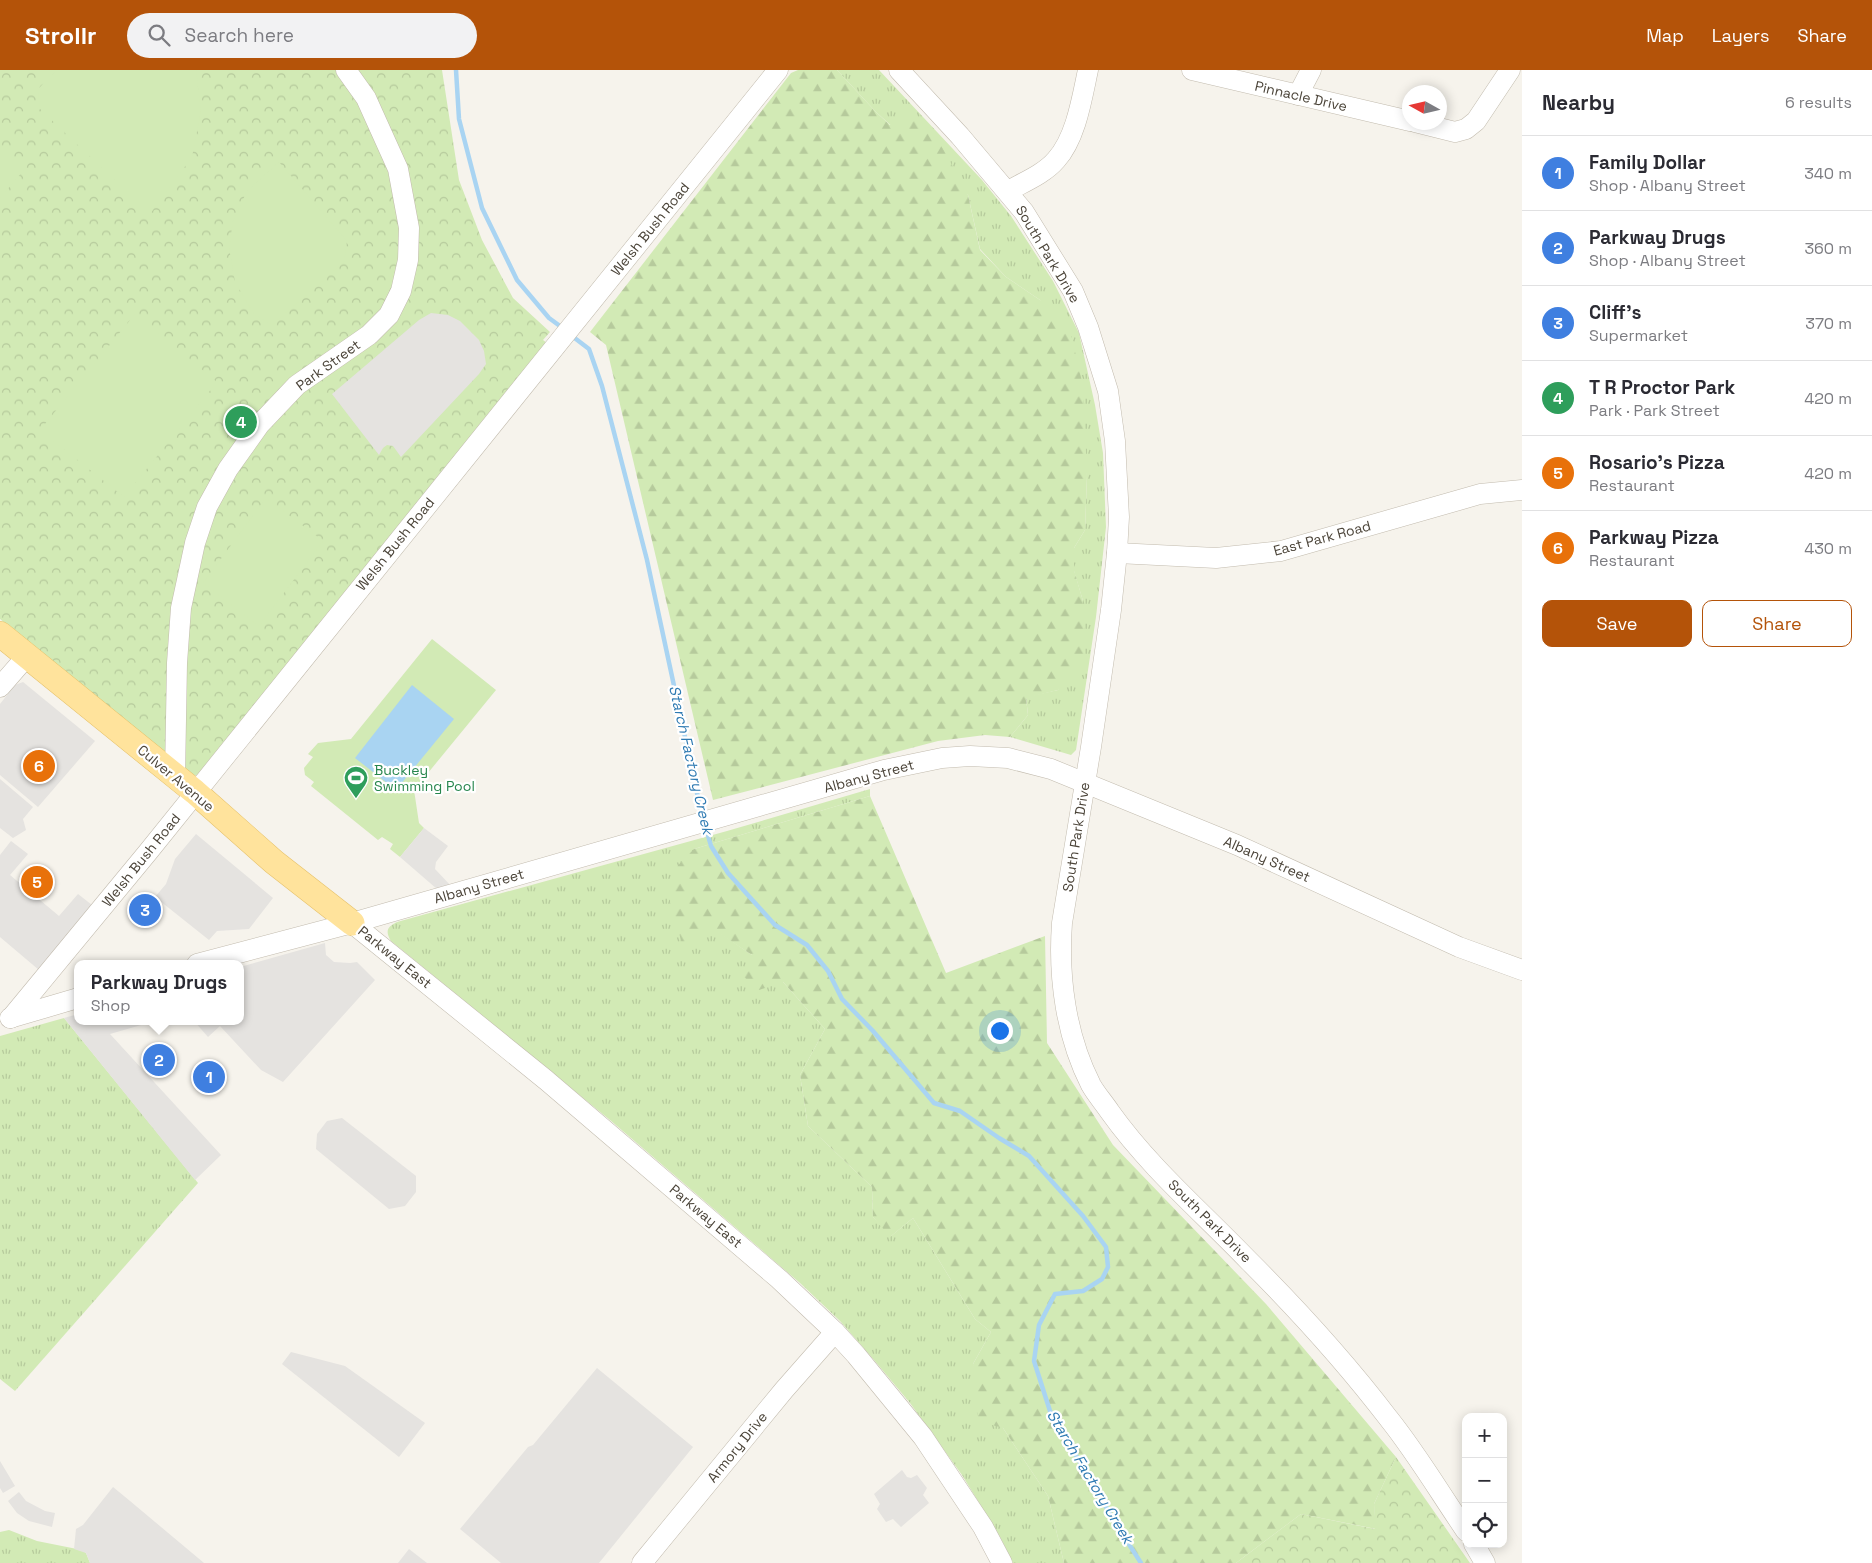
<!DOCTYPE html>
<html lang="en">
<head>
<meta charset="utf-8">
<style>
	body { margin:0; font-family:"Space Grotesk",sans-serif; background:#f2f2f3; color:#2b2b33 }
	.controls { position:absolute; right:15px; bottom:15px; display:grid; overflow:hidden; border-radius:10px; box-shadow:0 2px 12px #0003 }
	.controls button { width:45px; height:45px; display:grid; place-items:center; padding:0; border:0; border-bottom:1px solid #e1e1e2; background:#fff; color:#2b2b33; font:25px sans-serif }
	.compass { position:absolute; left:1402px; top:15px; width:45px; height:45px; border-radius:50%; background:#fff; box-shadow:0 2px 12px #0003; rotate:278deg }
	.you { position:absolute; left:999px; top:960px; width:18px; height:18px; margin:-12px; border:4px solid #fff; border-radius:50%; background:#1a73e8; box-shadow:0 0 0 8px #1a73e833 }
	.badge { display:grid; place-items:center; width:32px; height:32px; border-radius:50%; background:#b45309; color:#fff; font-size:16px; font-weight:700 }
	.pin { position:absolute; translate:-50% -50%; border:2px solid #fff; box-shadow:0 1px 5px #0006 }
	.popup { position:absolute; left:74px; top:890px; width:170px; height:65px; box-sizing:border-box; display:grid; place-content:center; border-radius:10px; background:#fff; filter:drop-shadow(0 1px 4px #0005); font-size:16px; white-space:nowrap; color:#7c7c81 }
	.popup b { font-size:19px; color:#2b2b33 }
	.popup::after { content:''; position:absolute; left:50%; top:100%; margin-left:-10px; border:10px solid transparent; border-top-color:#fff }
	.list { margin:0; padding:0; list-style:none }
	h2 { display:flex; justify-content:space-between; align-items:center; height:65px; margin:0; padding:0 20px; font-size:21px }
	h2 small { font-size:16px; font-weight:400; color:#7c7c81 }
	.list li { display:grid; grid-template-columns:32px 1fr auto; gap:15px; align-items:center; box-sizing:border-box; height:75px; padding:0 20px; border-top:1px solid #e1e1e2 }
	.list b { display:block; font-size:19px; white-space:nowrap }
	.list p { margin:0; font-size:16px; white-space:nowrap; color:#7c7c81 }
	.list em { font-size:16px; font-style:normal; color:#7c7c81 }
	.actions { display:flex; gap:10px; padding:15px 20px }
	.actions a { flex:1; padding:11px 0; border:1px solid #b45309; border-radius:10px; text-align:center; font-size:18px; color:#b45309 }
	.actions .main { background:#b45309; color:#fff }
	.icon { flex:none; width:28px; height:28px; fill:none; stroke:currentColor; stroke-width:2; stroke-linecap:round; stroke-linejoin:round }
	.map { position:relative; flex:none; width:1522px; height:1493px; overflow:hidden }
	header { display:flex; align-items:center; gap:30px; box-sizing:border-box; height:70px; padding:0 25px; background:#b45309; color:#fff }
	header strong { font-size:24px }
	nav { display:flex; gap:28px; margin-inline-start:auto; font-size:18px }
	.search { width:350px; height:45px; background:#f2f2f3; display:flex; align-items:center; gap:12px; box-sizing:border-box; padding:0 18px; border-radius:28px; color:#7c7c81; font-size:19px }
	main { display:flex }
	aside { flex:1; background:#fff }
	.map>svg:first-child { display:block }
</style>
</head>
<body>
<header>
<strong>Strollr</strong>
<div class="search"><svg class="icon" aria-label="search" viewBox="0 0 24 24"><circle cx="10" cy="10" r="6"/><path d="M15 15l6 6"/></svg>Search here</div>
<nav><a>Map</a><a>Layers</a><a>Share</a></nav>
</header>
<main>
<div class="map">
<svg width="1522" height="1493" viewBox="0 0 1522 1493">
	<defs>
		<pattern id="grass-tufts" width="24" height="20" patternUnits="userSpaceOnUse" patternTransform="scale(1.25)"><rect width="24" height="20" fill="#d2eab5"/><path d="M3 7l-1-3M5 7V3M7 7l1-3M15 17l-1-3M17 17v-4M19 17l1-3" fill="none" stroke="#b6ca9c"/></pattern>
		<pattern id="forest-firs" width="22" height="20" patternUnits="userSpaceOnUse" patternTransform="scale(1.25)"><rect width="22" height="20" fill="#d2eab5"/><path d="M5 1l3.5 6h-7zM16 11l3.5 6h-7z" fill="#b6ca9c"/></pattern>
		<pattern id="park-crowns" width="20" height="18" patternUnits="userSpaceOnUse" patternTransform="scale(1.25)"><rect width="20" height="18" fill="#d2eab5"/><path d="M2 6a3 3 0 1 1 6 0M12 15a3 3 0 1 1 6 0" fill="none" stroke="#b6ca9c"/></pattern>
	</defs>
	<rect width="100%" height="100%" fill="#f6f3ec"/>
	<g fill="url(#grass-tufts)">
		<path d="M 837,0 L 879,0 L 982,110 L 1011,146 L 1053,211 L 1079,263 L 1095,335 L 1103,383 L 1106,457 L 1096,547 L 1076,680 L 1071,685 L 1010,667 L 1028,645 L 1026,627 L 1058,620 L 1083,531 L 1074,501 L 1074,478 L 1085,460 L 1087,406 L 1040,230 L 1006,207 L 980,179 L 968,125 L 876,42 Z"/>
		<path d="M 870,719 L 870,726 L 694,779 L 714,859 L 752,885 L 783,912 L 825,959 L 800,1005 L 808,1056 L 872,1117 L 873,1147 L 891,1166 L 913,1148 L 975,1249 L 991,1262 L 973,1294 L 1003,1358 L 1048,1426 L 1064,1493 L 1013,1493 L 1000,1467 L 962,1405 L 910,1333 L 874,1290 L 840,1251 L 800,1213 L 610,1050 L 391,871 C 385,861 387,857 397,852 L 727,761 Z"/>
		<path d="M 64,948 L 198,1113 L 15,1321 L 0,1309 L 0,966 Z"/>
		<path d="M 9,1460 L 37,1471 L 82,1480 L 86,1483 L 90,1493 L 0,1493 L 0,1462 Z"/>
	</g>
	<g fill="url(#forest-firs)">
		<path d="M 798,0 L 837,0 L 876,42 L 890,55 L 916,45 L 938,69 L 968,125 L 980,180 L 1006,207 L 1040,230 L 1071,264 L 1083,316 L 1087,406 L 1085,460 L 1074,478 L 1074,500 L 1083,531 L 1085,583 L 1058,620 L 1026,628 L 1028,645 L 1010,667 L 985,665 L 938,671 L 713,730 L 606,275 L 590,262 L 791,3 Z"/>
		<path d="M 870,726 L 946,903 L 1045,866 L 1047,973 L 1113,1075 L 1266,1234 L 1396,1387 L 1374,1434 L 1376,1459 L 1301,1444 L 1236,1493 L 1064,1493 L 1048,1426 L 1003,1358 L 978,1351 L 973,1294 L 991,1262 L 975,1249 L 913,1148 L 890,1167 L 873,1147 L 872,1117 L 808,1056 L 800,1005 L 825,959 L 783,912 L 759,920 L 744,907 L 752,885 L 714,860 L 683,875 C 675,851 660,819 678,796 C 682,790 689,784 694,779 Z"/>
	</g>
	<g fill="url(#park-crowns)">
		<path d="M 0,0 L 442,0 L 459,110 L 482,170 L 513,228 L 550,262 L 543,270 L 547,273 L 199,703 L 195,706 L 186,702 L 0,549 Z"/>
		<path d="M 1396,1387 L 1470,1493 L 1236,1493 L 1301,1444 L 1375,1459 L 1374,1434 Z"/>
	</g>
	<g fill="#d2eab5">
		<path d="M 57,0 L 196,0 L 201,41 L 192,87 L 150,144 L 40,39 L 38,19 Z"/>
		<path d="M 0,79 L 24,100 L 0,128 Z"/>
		<path d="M 279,92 L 347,171 L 344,192 L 272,255 L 254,244 L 235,212 L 229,178 L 233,151 L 247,121 Z"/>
		<path d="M 135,244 L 217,312 L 124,427 L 40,360 Z"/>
		<path d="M 266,428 L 323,471 L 259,556 L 203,513 Z"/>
		<path d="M 432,569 L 496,620 L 414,720 L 419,753 L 424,758 L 400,787 L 390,779 L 393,774 L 382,767 L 378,770 L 311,716 L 314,712 L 305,705 L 304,698 L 313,687 L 308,684 L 318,673 L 351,669 Z"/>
	</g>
	<g fill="#e5e3e0">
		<path d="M 431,243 L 448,245 L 460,251 L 479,270 L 484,281 L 486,294 L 479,304 L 401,387 L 393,376 L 387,375 L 383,378 L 379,385 L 332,324 L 419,250 Z"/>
		<path d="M 23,612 L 95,671 L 38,737 L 0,705 L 0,634 L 15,615 Z"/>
		<path d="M 0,709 L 33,737 L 23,749 L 26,760 L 13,768 L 0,758 Z"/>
		<path d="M 424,758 L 448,776 L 436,792 L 435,799 L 451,816 L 437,819 L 400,787 Z"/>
		<path d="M 196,764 L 273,828 L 249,859 L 217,861 L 209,870 L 155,827 L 166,814 L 175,789 Z"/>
		<path d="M 11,771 L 28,784 L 10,805 L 59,846 L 78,824 L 92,835 L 39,900 L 0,867 L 0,785 Z"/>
		<path d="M 325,873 L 326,885 L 334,892 L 350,893 L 357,892 L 375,910 L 283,1012 L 261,1000 L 220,956 L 208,967 L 194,951 L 240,951 L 240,897 Z"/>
		<path d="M 78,944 L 78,951 L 155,951 L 110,964 L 221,1085 L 195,1110 L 64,948 Z"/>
		<path d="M 342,1048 L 416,1106 L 416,1122 L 405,1136 L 389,1139 L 316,1079 L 317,1064 L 327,1051 Z"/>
		<path d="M 291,1282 L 345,1296 L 425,1353 L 399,1387 L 282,1294 Z"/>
		<path d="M 597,1298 L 693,1377 L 599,1493 L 501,1493 L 460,1459 L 528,1377 L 533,1375 Z"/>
		<path d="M 0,1391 L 15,1416 L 3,1423 L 0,1418 Z"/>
		<path d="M 902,1400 L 907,1407 L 911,1408 L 917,1405 L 927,1418 L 923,1425 L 929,1433 L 901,1457 L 893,1449 L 886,1452 L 877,1439 L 880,1434 L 874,1424 Z"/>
		<path d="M 113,1417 L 130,1431 L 204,1493 L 90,1493 L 86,1483 L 74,1479 L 76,1459 L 83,1455 Z"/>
		<path d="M 19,1422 L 26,1431 L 45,1441 L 55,1443 L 52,1457 L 29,1451 L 17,1443 L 8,1431 Z"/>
		<path d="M 409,1479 L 427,1493 L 398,1493 Z"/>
	</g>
	<path fill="#a9d4f2" d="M 412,615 L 454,649 L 396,720 L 355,688 Z"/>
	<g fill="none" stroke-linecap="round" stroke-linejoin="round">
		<g stroke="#a9d4f2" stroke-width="4.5">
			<path d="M 456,0 L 459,49 L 482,138 L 517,210 L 549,248 L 564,259"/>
			<path d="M 572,266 L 589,279 L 602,316 L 647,490 L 702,746"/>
			<path d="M 705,755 L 711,776 L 728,803 L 775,855 L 807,875 L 828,901 L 842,929 L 873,961 L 934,1033 L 960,1041 L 999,1068 L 1029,1086 L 1083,1146 L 1106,1177 L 1108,1197 L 1102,1209 L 1083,1221 L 1055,1224 L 1039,1255 L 1034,1291 L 1050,1341 L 1116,1454 L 1141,1493"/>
		</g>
		<defs>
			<g id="minor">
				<path d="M 899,0 L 960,66 L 1024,142 L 1073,221 L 1088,257 L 1108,321 L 1115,371 L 1119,447 L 1117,483 L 1111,540 L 1091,677 L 1062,853 C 1058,908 1066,966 1091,1015 C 1096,1024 1104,1033 1110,1042 C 1150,1098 1202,1142 1249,1191 C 1298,1240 1347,1294 1389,1349 C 1417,1384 1440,1423 1466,1461"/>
				<path d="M 1192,0 L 1410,51"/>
				<path d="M 1298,25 L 1311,0"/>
				<path d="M 1415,52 L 1455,62 L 1466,59 L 1476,51 L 1510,0"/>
				<path d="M 1008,121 C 1024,112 1044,104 1056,90 C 1076,68 1082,28 1088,0"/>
				<path d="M 1117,483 L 1216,488 L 1281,481 L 1480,424 L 1522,420"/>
				<path d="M 0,617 L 27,586"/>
				<path d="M 175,706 L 177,593 L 181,538 L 195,473 L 207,437 L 228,399 L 260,354 L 297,315 L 369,265 L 389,245 L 401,221 L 408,190 L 409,158 L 398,99 L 366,28 L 346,0"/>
				<path d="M 352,853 L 546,1010 L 779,1209 L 835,1262 L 856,1285 L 923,1367 L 983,1457 L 1002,1493"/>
				<path d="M 197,894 L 352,853 L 884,700 L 942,688 L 970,686 L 1008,688 L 1051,699 L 1237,775 L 1459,877 L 1522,900"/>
				<path d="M 10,948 L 78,928"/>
				<path d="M 11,948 L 148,782 L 778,0"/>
				<path d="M 1474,1474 L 1485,1493"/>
				<path d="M 642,1493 L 784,1320 L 835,1262"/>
			</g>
			<path id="major" d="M 0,564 L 195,722 L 274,792 L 352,853"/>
		</defs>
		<use href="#minor" stroke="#c2bbae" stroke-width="21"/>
		<use href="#major" stroke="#e6c16a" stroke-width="26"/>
		<use href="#minor" stroke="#fff" stroke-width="20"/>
		<use href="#major" stroke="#ffe39c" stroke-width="25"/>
	</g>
	<defs>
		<symbol id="stadium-pin" viewBox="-11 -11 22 30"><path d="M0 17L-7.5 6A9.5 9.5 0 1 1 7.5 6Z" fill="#2e9e5b" stroke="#fff"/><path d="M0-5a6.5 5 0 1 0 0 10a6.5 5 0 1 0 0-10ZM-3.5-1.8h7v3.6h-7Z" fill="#fff"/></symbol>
	</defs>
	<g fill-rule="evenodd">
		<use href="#stadium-pin" x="342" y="694" width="28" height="38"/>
	</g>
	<g text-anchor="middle" stroke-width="4.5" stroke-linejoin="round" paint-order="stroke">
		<g font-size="14" fill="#4b4439" stroke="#fff">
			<text transform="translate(1301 26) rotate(13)" y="5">Pinnacle Drive</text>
			<text transform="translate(650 159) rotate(-51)" y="5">Welsh Bush Road</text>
			<text transform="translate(1048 184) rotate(59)" y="5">South Park Drive</text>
			<text transform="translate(328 295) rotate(-36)" y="5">Park Street</text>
			<text transform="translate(1322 468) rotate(-15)" y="5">East Park Road</text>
			<text transform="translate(395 474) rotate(-51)" y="5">Welsh Bush Road</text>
			<text transform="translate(869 706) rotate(-15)" y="5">Albany Street</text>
			<text transform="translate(176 708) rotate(40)" y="5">Culver Avenue</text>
			<text transform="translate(1076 767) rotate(-81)" y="5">South Park Drive</text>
			<text transform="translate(1267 789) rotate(24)" y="5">Albany Street</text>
			<text transform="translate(141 790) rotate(-51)" y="5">Welsh Bush Road</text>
			<text transform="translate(479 816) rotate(-16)" y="5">Albany Street</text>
			<text transform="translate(395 887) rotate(39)" y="5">Parkway East</text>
			<text transform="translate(706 1146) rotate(40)" y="5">Parkway East</text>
			<text transform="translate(1210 1151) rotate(45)" y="5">South Park Drive</text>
			<text transform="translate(737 1377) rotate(-51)" y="5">Armory Drive</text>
		</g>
		<g font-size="14" fill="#27864d" stroke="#fff" text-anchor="start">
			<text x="374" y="705">Buckley<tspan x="374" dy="16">Swimming Pool</tspan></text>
		</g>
		<g font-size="15" font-style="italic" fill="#2e7ab2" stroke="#fff">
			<text transform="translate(691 690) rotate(77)" y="5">Starch Factory Creek</text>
			<text transform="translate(1090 1407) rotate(59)" y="5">Starch Factory Creek</text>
		</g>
	</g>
</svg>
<div class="controls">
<button>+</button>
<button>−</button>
<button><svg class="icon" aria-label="locate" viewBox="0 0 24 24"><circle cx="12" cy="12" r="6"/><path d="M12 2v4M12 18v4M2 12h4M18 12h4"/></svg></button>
</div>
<svg class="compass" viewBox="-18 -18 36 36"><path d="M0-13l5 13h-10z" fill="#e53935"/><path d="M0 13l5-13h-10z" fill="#7c7c81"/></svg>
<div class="you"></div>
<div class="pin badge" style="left:209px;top:1007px;background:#3f7fe0">1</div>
<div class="pin badge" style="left:159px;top:990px;background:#3f7fe0">2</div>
<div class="popup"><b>Parkway Drugs</b>Shop</div>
<div class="pin badge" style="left:145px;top:840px;background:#3f7fe0">3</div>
<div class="pin badge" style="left:241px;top:352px;background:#2e9e5b">4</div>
<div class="pin badge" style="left:37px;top:812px;background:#e8710a">5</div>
<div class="pin badge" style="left:39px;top:696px;background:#e8710a">6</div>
</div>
<aside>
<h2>Nearby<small>6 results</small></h2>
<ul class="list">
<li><span class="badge" style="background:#3f7fe0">1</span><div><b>Family Dollar</b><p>Shop · Albany Street</p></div><em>340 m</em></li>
<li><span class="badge" style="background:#3f7fe0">2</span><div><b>Parkway Drugs</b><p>Shop · Albany Street</p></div><em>360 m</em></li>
<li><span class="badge" style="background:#3f7fe0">3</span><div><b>Cliff's</b><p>Supermarket</p></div><em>370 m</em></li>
<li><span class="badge" style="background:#2e9e5b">4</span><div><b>T R Proctor Park</b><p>Park · Park Street</p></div><em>420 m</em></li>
<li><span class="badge" style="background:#e8710a">5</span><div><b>Rosario's Pizza</b><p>Restaurant</p></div><em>420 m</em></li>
<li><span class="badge" style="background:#e8710a">6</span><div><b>Parkway Pizza</b><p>Restaurant</p></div><em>430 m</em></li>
</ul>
<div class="actions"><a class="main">Save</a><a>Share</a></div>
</aside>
</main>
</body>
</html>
